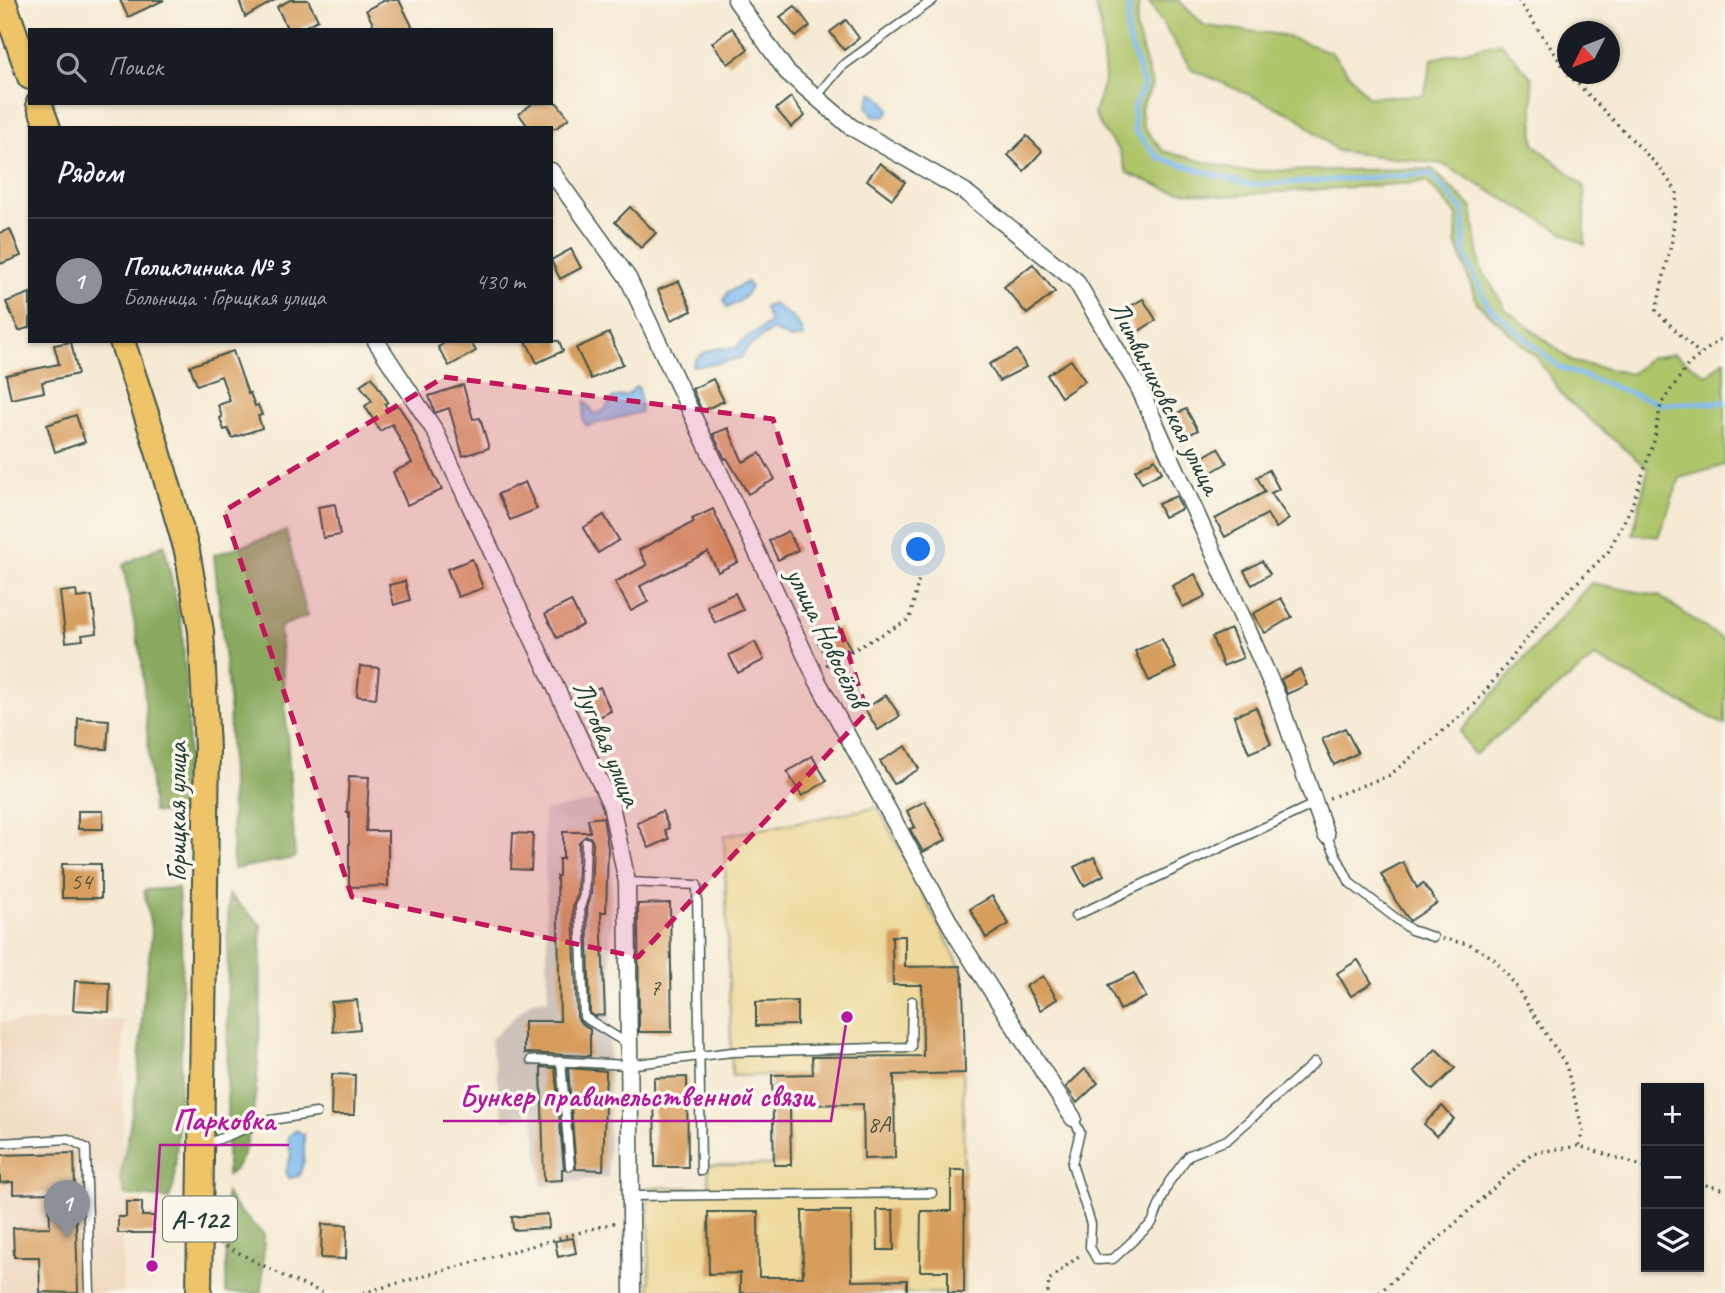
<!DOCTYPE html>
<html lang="ru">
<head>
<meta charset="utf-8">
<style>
	body { margin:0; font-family:Caveat,sans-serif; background:#20242c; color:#f1f3f6 }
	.controls { position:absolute; right:21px; bottom:21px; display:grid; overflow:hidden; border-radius:0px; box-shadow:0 2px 5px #0004 }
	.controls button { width:63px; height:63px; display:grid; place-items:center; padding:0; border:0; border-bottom:2px solid #363941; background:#171b24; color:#f1f3f6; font:35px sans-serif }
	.compass { position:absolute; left:1557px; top:21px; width:63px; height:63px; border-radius:50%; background:#171b24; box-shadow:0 2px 5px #0004; rotate:228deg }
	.you { position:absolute; left:919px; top:550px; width:24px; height:24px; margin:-18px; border:5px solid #fff; border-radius:50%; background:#1a73e8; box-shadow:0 0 0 10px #1a73e833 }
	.badge { display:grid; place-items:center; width:46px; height:46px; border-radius:50%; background:#8c9099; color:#fff; font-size:23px; font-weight:700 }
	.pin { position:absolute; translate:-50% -58px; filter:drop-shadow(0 2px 4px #0008) }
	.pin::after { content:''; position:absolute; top:37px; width:24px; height:21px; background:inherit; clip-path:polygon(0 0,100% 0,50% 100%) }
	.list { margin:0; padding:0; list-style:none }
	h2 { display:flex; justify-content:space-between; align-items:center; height:91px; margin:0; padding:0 28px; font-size:30px }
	h2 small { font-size:23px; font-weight:400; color:#9ea1a6 }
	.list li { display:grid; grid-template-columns:46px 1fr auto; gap:21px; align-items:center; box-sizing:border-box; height:126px; padding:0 28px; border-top:2px solid #363941 }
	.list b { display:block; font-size:26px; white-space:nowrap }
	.list p { margin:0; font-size:23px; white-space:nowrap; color:#9ea1a6 }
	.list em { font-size:23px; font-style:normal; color:#9ea1a6 }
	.icon { flex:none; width:38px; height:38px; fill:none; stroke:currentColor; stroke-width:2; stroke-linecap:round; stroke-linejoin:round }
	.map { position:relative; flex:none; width:1725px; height:1293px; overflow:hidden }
	.search { position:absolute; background:#171b24; box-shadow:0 2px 5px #0004; left:28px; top:28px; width:525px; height:77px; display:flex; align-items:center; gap:18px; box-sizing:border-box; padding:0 24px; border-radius:0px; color:#9ea1a6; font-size:26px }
	.panel { position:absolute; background:#171b24; box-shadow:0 2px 5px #0004; left:28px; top:126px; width:525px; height:217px; border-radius:0px }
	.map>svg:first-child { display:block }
</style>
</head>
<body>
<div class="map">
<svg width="1725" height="1293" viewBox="0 0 1725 1293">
	<rect width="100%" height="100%" fill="#fbf7ec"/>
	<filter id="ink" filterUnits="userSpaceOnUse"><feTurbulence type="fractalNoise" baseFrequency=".0143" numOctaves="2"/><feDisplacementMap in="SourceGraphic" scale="14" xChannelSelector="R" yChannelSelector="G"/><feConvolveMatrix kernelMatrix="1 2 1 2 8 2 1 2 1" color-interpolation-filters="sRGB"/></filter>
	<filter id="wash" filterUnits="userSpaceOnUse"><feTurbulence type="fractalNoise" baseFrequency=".00686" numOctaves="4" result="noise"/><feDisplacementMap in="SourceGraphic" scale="28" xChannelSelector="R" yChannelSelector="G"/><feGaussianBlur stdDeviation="1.57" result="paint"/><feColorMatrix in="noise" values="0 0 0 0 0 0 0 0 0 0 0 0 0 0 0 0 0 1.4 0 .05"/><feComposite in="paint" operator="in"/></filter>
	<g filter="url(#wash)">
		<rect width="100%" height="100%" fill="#f5ead3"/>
		<path fill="#efd6bb" d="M 123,1020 L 123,1293 L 0,1293 L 0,1022 Z"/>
		<path fill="#cdc2b9" d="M 602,800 L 612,845 L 608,1177 L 542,1186 L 533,1112 L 504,1120 L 490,1040 L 531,1001 L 548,999 L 544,811 Z"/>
		<g fill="#aec56a" stroke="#66814f" stroke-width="2">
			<path d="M 1094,0 L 1139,0 L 1136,28 L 1152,85 L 1141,108 L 1143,126 L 1163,151 L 1240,171 L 1432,169 L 1472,208 L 1480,266 L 1506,310 L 1574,362 L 1631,374 L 1650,358 L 1674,354 L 1707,375 L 1725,360 L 1725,465 L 1680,478 L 1658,537 L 1633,534 L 1648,469 L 1564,397 L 1537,358 L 1477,303 L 1456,242 L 1457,215 L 1427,182 L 1223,196 L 1169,190 L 1127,173 L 1119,150 L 1106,135 L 1094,114 L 1105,78 L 1100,23 Z"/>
			<path d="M 1148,0 L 1178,0 L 1205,26 L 1283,35 L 1331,52 L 1368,97 L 1424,95 L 1432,59 L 1500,42 L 1532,78 L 1534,144 L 1584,186 L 1585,245 L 1442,164 L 1337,151 L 1296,116 L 1191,69 Z"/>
			<path d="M 1591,583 L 1659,596 L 1725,641 L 1725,725 L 1595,657 L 1474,755 L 1460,732 Z"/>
		</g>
		<g fill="#8aaa5e" stroke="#547449" stroke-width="2">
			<path d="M 286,531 L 307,616 L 280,627 L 295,858 L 233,869 L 229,699 L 214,555 Z"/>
			<path d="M 164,544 L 182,629 L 188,716 L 188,815 L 153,812 L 142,662 L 123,565 Z"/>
			<path d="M 178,888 C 186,987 181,1086 174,1184 L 169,1199 L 125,1195 L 120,1179 L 138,1081 L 143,1003 L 152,934 L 144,890 Z"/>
			<path d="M 228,894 L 261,925 C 260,968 266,1159 227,1175 Z"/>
			<path d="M 226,1193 L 237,1209 L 264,1235 L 262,1293 L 226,1293 Z"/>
		</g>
		<path fill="#eeda9e" stroke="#868c69" stroke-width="2" d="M 878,807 L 960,966 L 963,982 L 964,1293 L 650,1293 L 648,1187 L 709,1188 L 708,1165 L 774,1165 L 772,1075 L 732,1076 L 724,836 Z"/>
		<g fill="#7dbaf0" stroke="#4e7c92" stroke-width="2">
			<path d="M 872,92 L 885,102 L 890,111 L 884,117 L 874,116 L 867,106 Z"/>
			<path d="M 747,282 L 751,287 C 745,298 738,303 727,308 L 724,300 L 728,292 Z"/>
			<path d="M 773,304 C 786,313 801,320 803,337 L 791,339 L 772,330 L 747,348 L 741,358 C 722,361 712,366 692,366 C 700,348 719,348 736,348 L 742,341 L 770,323 L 764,307 Z"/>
			<path d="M 636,386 L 639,388 L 641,412 L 587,426 L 583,420 L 585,401 L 595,414 C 604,413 608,406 612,398 L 628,395 Z"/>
			<path d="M 296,1130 L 304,1135 L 304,1160 L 299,1176 L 289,1178 L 286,1172 L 291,1155 L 288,1137 Z"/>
		</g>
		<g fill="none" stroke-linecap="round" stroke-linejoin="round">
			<path stroke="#7dbaf0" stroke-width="5" d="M 1130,0 L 1127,34 L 1144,86 L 1134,106 L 1134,130 L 1159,158 L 1250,185 L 1430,174 L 1464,211 L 1464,252 L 1488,306 L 1559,367 L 1661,404 L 1725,402"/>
		</g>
		<g id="blocks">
			<g fill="#d79d5b">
				<path d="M 120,0 L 164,0 L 128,17 Z"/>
				<path d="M 239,0 L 275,0 L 245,17 Z"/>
				<path d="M 290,0 L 308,0 L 318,20 L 298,30 L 288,30 L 277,7 Z"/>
				<path d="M 385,0 L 399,0 L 414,30 L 376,30 L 366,10 Z"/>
				<path d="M 795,6 L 810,26 L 796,37 L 780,17 Z"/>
				<path d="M 846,20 L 859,38 L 844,50 L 830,32 Z"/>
				<path d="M 732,28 L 748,49 L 728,64 L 712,43 Z"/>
				<path d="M 791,97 L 805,116 L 791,127 L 776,109 Z"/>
				<path d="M 533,103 L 557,103 L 569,118 L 556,128 L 529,128 L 519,114 Z"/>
				<path d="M 1027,136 L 1042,151 L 1024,171 L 1008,155 Z"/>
				<path d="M 880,163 L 905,182 L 892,199 L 867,180 Z"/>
				<path d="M 630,207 L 656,233 L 641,248 L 615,222 Z"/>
				<path d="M 10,229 L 21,256 L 0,264 L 0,233 Z"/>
				<path d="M 571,249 L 581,268 L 560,279 L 551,260 Z"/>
				<path d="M 1033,264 L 1055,292 L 1027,314 L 1004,287 Z"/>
				<path d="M 679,281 L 692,311 L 671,320 L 658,290 Z"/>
				<path d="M 30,293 L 30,327 L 19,331 L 6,302 Z"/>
				<path d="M 1143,299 L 1156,320 L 1136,333 L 1122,311 Z"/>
				<path d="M 609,333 L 623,364 L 591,379 L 576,348 Z"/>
				<path d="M 448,341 L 470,341 L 476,351 L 449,366 L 438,347 Z"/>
				<path d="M 526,341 L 559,341 L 563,351 L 537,363 Z"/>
				<path d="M 71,342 L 78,374 L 42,382 L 44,392 L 11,399 L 6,375 L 59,364 L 54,345 Z"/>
				<path d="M 1017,350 L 1026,367 L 999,381 L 989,364 Z"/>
				<path d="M 233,351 L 248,394 L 250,393 L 255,406 L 258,405 L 262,415 L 258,416 L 262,428 L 232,438 L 228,429 L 224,430 L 220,418 L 222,417 L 218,405 L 230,401 L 221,376 L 197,385 L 190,366 Z"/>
				<path d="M 1071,360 L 1085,381 L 1061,397 L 1047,375 Z"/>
				<path d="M 372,377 L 388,402 L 385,404 L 387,409 L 398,405 L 407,419 L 442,490 L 407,505 L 393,472 L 412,463 L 392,424 L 380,431 L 365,406 L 372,401 L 360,385 Z"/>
				<path d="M 713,379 L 724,401 L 702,411 L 692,389 Z"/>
				<path d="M 463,385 L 473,419 L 480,418 L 489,448 L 463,456 L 449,408 L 435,413 L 429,396 Z"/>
				<path d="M 1186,409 L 1198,430 L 1185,437 L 1173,415 Z"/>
				<path d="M 76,415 L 85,442 L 55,452 L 47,425 Z"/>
				<path d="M 728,428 L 743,462 L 760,453 L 775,479 L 748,494 L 727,458 L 725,459 L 713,434 Z"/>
				<path d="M 1218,448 L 1227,463 L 1205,476 L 1196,461 Z"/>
				<path d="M 1155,459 L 1162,472 L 1142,483 L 1135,470 Z"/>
				<path d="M 1269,470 L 1279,489 L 1271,493 L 1289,519 L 1276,528 L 1267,514 L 1225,537 L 1215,519 L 1265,492 L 1257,477 Z"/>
				<path d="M 525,482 L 537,509 L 510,520 L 498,494 Z"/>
				<path d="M 1176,496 L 1182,509 L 1164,517 L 1158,504 Z"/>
				<path d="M 335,504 L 340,535 L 323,538 L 318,507 Z"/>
				<path d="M 713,509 L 738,562 L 718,572 L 708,552 L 640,586 L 648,602 L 631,611 L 615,582 L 647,565 L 639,550 L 694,522 L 692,519 Z"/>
				<path d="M 604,515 L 619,540 L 598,553 L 583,528 Z"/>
				<path d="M 788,531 L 798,550 L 778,560 L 769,541 Z"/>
				<path d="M 472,559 L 483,588 L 458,597 L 447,569 Z"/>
				<path d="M 1262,561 L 1270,574 L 1252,585 L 1244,571 Z"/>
				<path d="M 1195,574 L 1206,596 L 1183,607 L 1172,586 Z"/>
				<path d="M 405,581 L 410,600 L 394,605 L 389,585 Z"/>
				<path d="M 76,590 L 77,598 L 92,596 L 97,633 L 82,635 L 83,640 L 66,642 L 60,592 Z"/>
				<path d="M 735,593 L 743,610 L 715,623 L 707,606 Z"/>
				<path d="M 1281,598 L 1292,617 L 1265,633 L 1253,614 Z"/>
				<path d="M 571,601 L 583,625 L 557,638 L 545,614 Z"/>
				<path d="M 839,627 L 851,650 L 828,662 L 816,638 Z"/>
				<path d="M 1231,629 L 1243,658 L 1223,666 L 1212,637 Z"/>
				<path d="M 1162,639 L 1176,668 L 1149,681 L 1135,651 Z"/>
				<path d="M 755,642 L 764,660 L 738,673 L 729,655 Z"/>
				<path d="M 360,666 L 379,668 L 376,698 L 357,696 Z"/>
				<path d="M 1300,669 L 1307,685 L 1287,694 L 1281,679 Z"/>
				<path d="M 600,687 L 611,711 L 592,721 L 580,696 Z"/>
				<path d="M 886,695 L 900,716 L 878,730 L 865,709 Z"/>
				<path d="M 1256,707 L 1271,744 L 1249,753 L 1234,716 Z"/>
				<path d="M 78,718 L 109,720 L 107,749 L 77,748 Z"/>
				<path d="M 1345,728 L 1358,753 L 1334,765 L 1322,739 Z"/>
				<path d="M 906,746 L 919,769 L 894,784 L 880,761 Z"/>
				<path d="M 812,756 L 827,781 L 802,796 L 787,772 Z"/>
				<path d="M 349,776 L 369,777 L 366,831 L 388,831 L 388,886 L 349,887 L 349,812 L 347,812 Z"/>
				<path d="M 925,801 L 946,840 L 923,852 L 910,829 L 915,827 L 907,811 Z"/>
				<rect x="78" y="811" width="25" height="18"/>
				<path d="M 662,811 L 669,828 L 665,830 L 669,839 L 649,848 L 637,823 Z"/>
				<path d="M 603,817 L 608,848 L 606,912 L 601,912 L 605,1015 L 594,1016 L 590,1013 L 587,908 L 591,895 L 593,842 L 590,837 L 586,836 L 579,842 L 577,894 L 573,907 L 577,1017 L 580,1022 L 590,1029 L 590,1056 L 524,1053 L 524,1021 L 560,1021 L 557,876 L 559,876 L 559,859 L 563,859 L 563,832 L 590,832 L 588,819 Z"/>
				<path d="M 513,833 L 533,834 L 531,870 L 511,869 Z"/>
				<path d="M 1094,857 L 1104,875 L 1084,886 L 1074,867 Z"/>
				<path d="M 1403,862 L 1417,888 L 1423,883 L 1437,903 L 1410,921 L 1395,900 L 1381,874 Z"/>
				<rect x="62" y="864" width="39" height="34"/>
				<path d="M 992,896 L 1009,924 L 986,938 L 970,909 Z"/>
				<path d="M 670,903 L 672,1032 L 639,1032 L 638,904 Z"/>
				<path d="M 892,936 L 905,936 L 905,967 L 960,966 L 963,982 L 965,1073 L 894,1075 L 895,1158 L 864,1159 L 863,1104 L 790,1105 L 791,1165 L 774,1165 L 772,1075 L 813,1074 L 812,1057 L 923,1056 L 922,985 L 893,985 Z"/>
				<path d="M 1358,960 L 1372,983 L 1351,996 L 1337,973 Z"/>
				<path d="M 1134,973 L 1146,997 L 1120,1010 L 1108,985 Z"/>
				<path d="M 1043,976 L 1057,999 L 1040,1010 L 1026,986 Z"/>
				<path d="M 75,981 L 110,983 L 109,1012 L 73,1010 Z"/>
				<path d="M 357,1000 L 360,1029 L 333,1032 L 331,1002 Z"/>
				<path d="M 797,1001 L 797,1025 L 756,1026 L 756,1002 Z"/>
				<path d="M 1436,1049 L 1455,1068 L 1433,1090 L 1414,1071 Z"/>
				<path d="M 541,1067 L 555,1068 L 564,1169 L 562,1169 L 562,1180 L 544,1181 Z"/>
				<path d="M 568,1068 L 606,1071 L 603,1170 L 576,1169 Z"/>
				<path d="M 1085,1069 L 1098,1083 L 1077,1103 L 1066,1087 Z"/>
				<path d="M 332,1074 L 355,1075 L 354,1115 L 331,1115 Z"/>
				<path d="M 687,1077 L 688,1167 L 655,1167 L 654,1078 Z"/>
				<path d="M 1442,1106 L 1454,1119 L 1436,1136 L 1424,1124 Z"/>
				<path d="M 74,1153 L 78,1293 L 40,1292 L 39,1257 L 14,1257 L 13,1228 L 50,1227 L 49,1193 L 13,1194 L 13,1182 L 0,1183 L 0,1155 Z"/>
				<path d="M 951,1170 L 965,1170 L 964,1293 L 948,1293 L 948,1271 L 920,1271 L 921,1211 L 951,1211 Z"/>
				<path d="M 126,1202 L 142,1202 L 142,1216 L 154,1216 L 154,1233 L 118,1233 L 118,1217 L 126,1217 Z"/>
				<path d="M 877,1210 L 893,1210 L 894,1250 L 878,1250 Z"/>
				<path d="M 802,1211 L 851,1211 L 852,1281 L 907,1280 L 907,1293 L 740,1293 L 740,1273 L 709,1274 L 708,1212 L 758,1212 L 759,1277 L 803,1277 Z"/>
				<path d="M 548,1214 L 549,1228 L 513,1230 L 512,1217 Z"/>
				<path d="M 322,1224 L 347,1225 L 346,1259 L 321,1258 Z"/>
				<path d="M 573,1238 L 576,1253 L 558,1257 L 555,1241 Z"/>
			</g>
		</g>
	</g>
	<g filter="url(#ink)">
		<use href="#blocks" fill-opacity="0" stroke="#3f574c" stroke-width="2"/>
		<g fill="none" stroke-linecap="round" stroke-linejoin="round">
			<defs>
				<g id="lane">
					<path d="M 816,97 L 841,67 L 933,0"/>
					<path d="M 1326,835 L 1350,883 L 1411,930 L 1433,937"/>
					<path d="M 586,842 L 584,895 L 580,907 L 584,1017 L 628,1044"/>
					<path d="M 627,882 L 697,885 L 701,1171"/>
					<path d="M 1075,916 L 1314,804"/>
					<path d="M 531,1060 L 628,1065 L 732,1052 L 911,1047 L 912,1001"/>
					<path d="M 561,1061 L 570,1166"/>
					<path d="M 1073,1118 L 1080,1132 L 1072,1164 L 1091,1224 L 1090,1247 L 1097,1260 L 1113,1259 L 1152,1223 L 1169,1182 L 1189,1155 L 1227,1140 L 1315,1062"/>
					<path d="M 0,1143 L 69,1139 L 86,1148 L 90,1293"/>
					<path d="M 204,1145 L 265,1121 L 316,1113"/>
					<path d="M 631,1196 L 932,1193"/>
				</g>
				<g id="street">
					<path d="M 736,0 L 787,72 L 851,127 L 964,191 L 1076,281 L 1139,388 L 1204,531 L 1277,696 L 1326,835"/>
					<path d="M 551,171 L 628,278 L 818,682 L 958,938 L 1073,1118"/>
					<path d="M 376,341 L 435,431 L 611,805 L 627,882 L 632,1293"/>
				</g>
				<g id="primary">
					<path d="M 3,0 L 30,77"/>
					<path d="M 39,103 L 48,128"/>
					<path d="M 122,341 L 155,441 L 187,551 L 201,631 L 207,749 L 199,1293"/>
				</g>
			</defs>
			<use href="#lane" stroke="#3f574c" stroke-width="11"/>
			<use href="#street" stroke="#3f574c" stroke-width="19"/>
			<use href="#primary" stroke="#3f574c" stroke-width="28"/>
			<g stroke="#3f574c" stroke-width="3.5" stroke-dasharray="2 5" stroke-linecap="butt">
				<path d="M 1518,0 L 1568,73"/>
				<path d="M 1568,74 L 1659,167 L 1677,192 L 1672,240 L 1656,311 L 1700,354"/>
				<path d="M 826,665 L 910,619 L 919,577"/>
				<path d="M 1329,798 L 1390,775 L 1475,704 L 1552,607 L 1608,552 L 1631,508 L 1654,441 L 1661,404 L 1688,365 L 1725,335"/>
				<path d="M 1442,939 L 1469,944 L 1493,958 L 1513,982 L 1566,1065 L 1583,1131 L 1579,1146"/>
				<path d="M 1699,1183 L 1725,1190"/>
				<path d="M 220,1243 L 289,1279 L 324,1293"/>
				<path d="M 363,1293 L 617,1222"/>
				<path d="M 1048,1293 L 1049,1280 L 1080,1255"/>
				<path d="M 1379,1293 L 1532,1153 L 1579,1146 L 1646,1167"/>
			</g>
			<use href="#lane" stroke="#fff" stroke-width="8"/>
			<use href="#street" stroke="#fff" stroke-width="16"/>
			<use href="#primary" stroke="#efc469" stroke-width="24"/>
		</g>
	</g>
	<path fill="#c2185b" fill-opacity="0.2" stroke="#c2185b" stroke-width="5" stroke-dasharray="14 9" stroke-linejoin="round" d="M 444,377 L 773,419 L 867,712 L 638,957 L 352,897 L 224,511 Z"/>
	<g text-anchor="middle" stroke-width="7" stroke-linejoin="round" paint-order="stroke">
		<g font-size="24" fill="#4d553e">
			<text x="81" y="889">54</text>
			<text x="655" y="995">7</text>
			<text x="879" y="1132">8А</text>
		</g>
		<rect fill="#fbf7ec" stroke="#61756b" stroke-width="2" x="163" y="1196.5" width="74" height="45" rx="5"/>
		<g font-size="26" font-weight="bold" fill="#1f3d34">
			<text x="200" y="1228">А-122</text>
		</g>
		<g font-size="28" fill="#1f3d34" stroke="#fbf7ec">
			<text transform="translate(1166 397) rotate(63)" y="10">Литвиниховская улица</text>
			<text transform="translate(828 637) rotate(64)" y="10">улица Новосёлов</text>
			<text transform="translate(608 743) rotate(67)" y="10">Луговая улица</text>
			<text transform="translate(176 812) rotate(-90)" y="10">Горицкая улица</text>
		</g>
	</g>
	<path fill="none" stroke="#b5179e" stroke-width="2.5" d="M847 1017L831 1121H443M152 1266L160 1145H289"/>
	<g fill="#b5179e" stroke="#fbf7ec" stroke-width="2.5">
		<circle cx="847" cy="1017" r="7"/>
		<circle cx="152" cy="1266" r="7"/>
	</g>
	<g font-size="30" text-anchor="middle" font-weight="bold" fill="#b5179e" stroke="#fbf7ec" stroke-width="7" stroke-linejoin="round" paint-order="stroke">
		<text x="637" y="1106">Бункер правительственной связи</text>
		<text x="224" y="1130">Парковка</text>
	</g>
</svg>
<div class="controls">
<button>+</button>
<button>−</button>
<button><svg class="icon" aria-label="layers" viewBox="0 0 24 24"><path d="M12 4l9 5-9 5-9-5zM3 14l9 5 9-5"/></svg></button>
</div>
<svg class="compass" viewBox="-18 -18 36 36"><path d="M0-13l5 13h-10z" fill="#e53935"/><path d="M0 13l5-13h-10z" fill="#9ea1a6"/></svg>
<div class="you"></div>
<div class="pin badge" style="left:67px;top:1238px">1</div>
<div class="search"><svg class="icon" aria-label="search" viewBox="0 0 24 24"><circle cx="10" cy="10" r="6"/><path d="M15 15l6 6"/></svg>Поиск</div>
<section class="panel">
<h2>Рядом<small></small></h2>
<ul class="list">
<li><span class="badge">1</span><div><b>Поликлиника № 3</b><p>Больница · Горицкая улица</p></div><em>430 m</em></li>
</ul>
</section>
</div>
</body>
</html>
